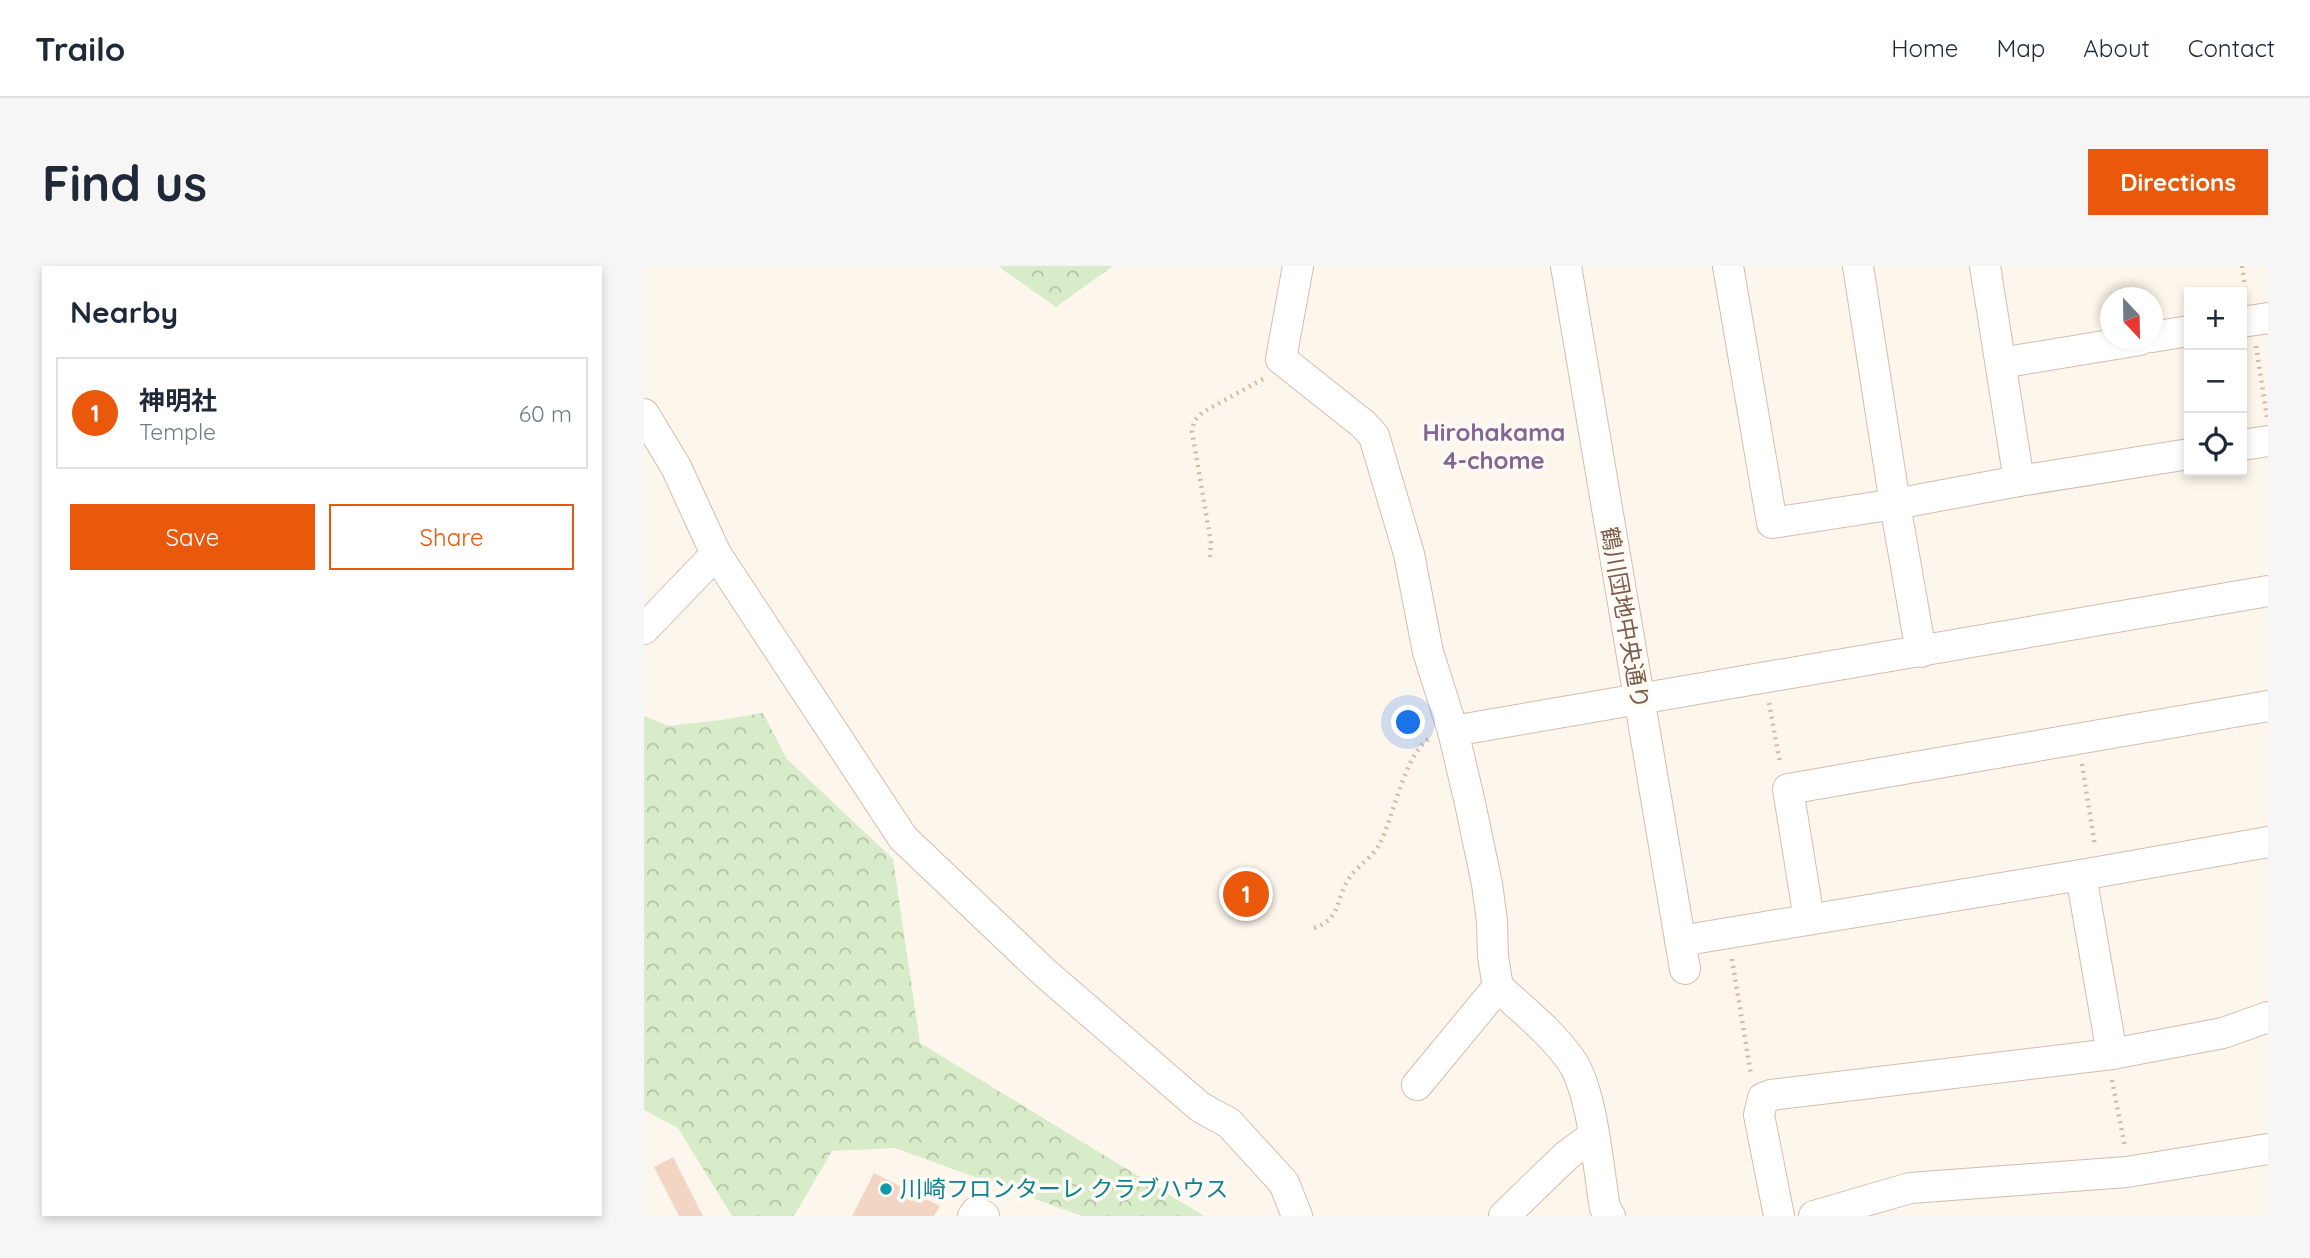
<!DOCTYPE html>
<html lang="en">
<head>
<meta charset="utf-8">
<style>
	body { margin:0; font-family:Quicksand,"Noto Sans JP",sans-serif; background:#f6f6f7; color:#1f2937 }
	.controls { position:absolute; right:21px; top:21px; display:grid; overflow:hidden; border-radius:0px; box-shadow:0 4px 10px #0003 }
	.controls button { width:63px; height:63px; display:grid; place-items:center; padding:0; border:0; border-bottom:2px solid #e0e1e3; background:#fff; color:#1f2937; font:35px sans-serif }
	.compass { position:absolute; left:1456px; top:21px; width:63px; height:63px; border-radius:50%; background:#fff; box-shadow:0 4px 10px #0003; rotate:158deg }
	.you { position:absolute; left:765px; top:457px; width:24px; height:24px; margin:-18px; border:5px solid #fff; border-radius:50%; background:#1a73e8; box-shadow:0 0 0 10px #1a73e833 }
	.badge { display:grid; place-items:center; width:46px; height:46px; border-radius:50%; background:#ea580c; color:#fff; font-size:23px; font-weight:700 }
	.pin { position:absolute; translate:-50% -50%; border:4px solid #fff; box-shadow:0 2px 7px #0006 }
	.list { margin:0; padding:0; list-style:none }
	h2 { display:flex; justify-content:space-between; align-items:center; height:91px; margin:0; padding:0 28px; font-size:30px }
	h2 small { font-size:23px; font-weight:400; color:#747a83 }
	.list li { display:grid; grid-template-columns:46px 1fr auto; gap:21px; align-items:center; box-sizing:border-box; height:112px; margin:0 14px 14px; padding:0 14px; border:2px solid #e0e1e3; border-radius:0px }
	.list b { display:block; font-size:26px; white-space:nowrap }
	.list p { margin:0; font-size:23px; white-space:nowrap; color:#747a83 }
	.list em { font-size:23px; font-style:normal; color:#747a83 }
	.actions { display:flex; gap:14px; padding:21px 28px }
	.actions a { flex:1; padding:16px 0; border:2px solid #ea580c; border-radius:0px; text-align:center; font-size:24px; color:#ea580c }
	.actions .main { background:#ea580c; color:#fff }
	.icon { flex:none; width:38px; height:38px; fill:none; stroke:currentColor; stroke-width:2; stroke-linecap:round; stroke-linejoin:round }
	.map { position:relative; flex:none; width:1624px; height:950px; overflow:hidden; border-radius:0px }
	header { display:flex; align-items:center; gap:42px; box-sizing:border-box; height:98px; padding:0 35px; background:#fff; border-bottom:2px solid #e0e1e3 }
	header strong { font-size:33px }
	nav { display:flex; gap:38px; margin-inline-start:auto; font-size:24px }
	.intro { display:flex; align-items:center; justify-content:space-between; box-sizing:border-box; height:168px; padding:0 42px }
	h1 { margin:0; font-size:49px }
	.button { padding:18px 32px; border-radius:0px; background:#ea580c; color:#fff; font-size:24px; font-weight:700 }
	main { display:flex; gap:42px; padding:0 42px }
	aside { flex:1; background:#fff; border-radius:0px; box-shadow:0 4px 10px #0003 }
	.map>svg:first-child { display:block }
</style>
</head>
<body>
<header>
<strong>Trailo</strong>
<nav><a>Home</a><a>Map</a><a>About</a><a>Contact</a></nav>
</header>
<div class="intro"><h1>Find us</h1><a class="button">Directions</a></div>
<main>
<aside>
<h2>Nearby<small></small></h2>
<ul class="list">
<li><span class="badge">1</span><div><b>神明社</b><p>Temple</p></div><em>60 m</em></li>
</ul>
<div class="actions"><a class="main">Save</a><a>Share</a></div>
</aside>
<div class="map">
<svg width="1624" height="950" viewBox="0 0 1624 950">
	<defs>
		<pattern id="forest-crowns" width="20" height="18" patternUnits="userSpaceOnUse" patternTransform="scale(1.75)"><rect width="20" height="18" fill="#d8ecc9"/><path d="M2 6a3 3 0 1 1 6 0M12 15a3 3 0 1 1 6 0" fill="none" stroke="#b4c2a5"/></pattern>
	</defs>
	<rect width="100%" height="100%" fill="#fdf6ec"/>
	<g fill="url(#forest-crowns)">
		<path d="M 354,0 L 469,0 L 412,41 Z"/>
		<path d="M 119,447 L 142,492 L 249,593 L 276,777 L 560,950 L 438,950 L 251,882 L 188,885 L 150,950 L 88,950 L 34,862 L 0,844 L 0,450 L 25,460 L 77,454 Z"/>
	</g>
	<g fill="#f3d5c3">
		<path d="M 29,891 L 59,950 L 35,950 L 10,901 Z"/>
		<path d="M 230,907 L 296,940 L 290,950 L 208,950 Z"/>
	</g>
	<g fill="none" stroke-linecap="round" stroke-linejoin="round">
		<defs>
			<g id="minor">
				<path d="M 654,0 L 637,93 L 719,158 L 730,170 L 765,288 L 784,386 L 809,465 L 826,537 L 843,618 L 848,655 L 849,691 L 854,721 L 773,819"/>
				<path d="M 922,0 L 1041,703"/>
				<path d="M 1084,0 L 1128,257 L 1251,238 L 1214,0"/>
				<path d="M 1341,0 L 1375,215"/>
				<path d="M 1598,56 L 1624,52"/>
				<path d="M 1508,71 L 1545,65"/>
				<path d="M 1357,97 L 1496,74"/>
				<path d="M 0,148 L 32,201 L 72,288 L 259,572 L 401,707 L 556,841 L 585,857 L 640,917 L 653,950"/>
				<path d="M 1598,179 L 1624,175"/>
				<path d="M 0,363 L 72,288"/>
				<path d="M 1277,386 L 1251,238 L 1375,215 L 1545,188"/>
				<path d="M 809,465 L 1624,325"/>
				<path d="M 1437,609 L 1468,788"/>
				<path d="M 1165,653 L 1144,523 L 1624,440"/>
				<path d="M 1036,675 L 1437,609 L 1624,576"/>
				<path d="M 854,721 C 879,744 907,766 927,794 C 949,826 954,902 961,942 L 966,950"/>
				<path d="M 329,950 L 332,946 L 340,950"/>
				<path d="M 860,950 L 922,890 L 949,870"/>
				<path d="M 1135,950 L 1115,849 L 1119,832 L 1127,829 L 1468,788 L 1579,767 L 1624,751"/>
				<path d="M 1170,950 L 1266,922 L 1483,906 L 1624,883"/>
			</g>
		</defs>
		<use href="#minor" stroke="#d1beb0" stroke-width="32"/>
		<g stroke="#d9b8a5" stroke-width="4.5" stroke-dasharray="2 5" stroke-linecap="butt">
			<path d="M 1598,0 L 1602,27"/>
			<path d="M 1612,80 L 1623,151"/>
			<path d="M 566,291 L 567,277 L 548,165 L 550,155 L 559,146 L 621,112"/>
			<path d="M 1125,437 L 1136,497"/>
			<path d="M 1438,498 L 1451,580"/>
			<path d="M 670,662 C 699,652 691,631 706,611 C 714,600 728,591 735,579 C 750,551 760,488 786,472"/>
			<path d="M 1088,693 L 1107,809"/>
			<path d="M 1468,814 L 1481,881"/>
		</g>
		<use href="#minor" stroke="#fff" stroke-width="30"/>
	</g>
	<circle fill="#0f9aa8" stroke="#fffaf3" stroke-width="2.5" cx="242" cy="923" r="7"/>
	<g text-anchor="middle" stroke-width="7" stroke-linejoin="round" paint-order="stroke">
		<g font-size="23" fill="#7a5c4d" stroke="#fffaf3">
			<text transform="translate(981 352) rotate(80)" y="8">鶴川団地中央通り</text>
		</g>
		<g font-size="23" fill="#0d838f" stroke="#fffaf3" text-anchor="start">
			<text x="256" y="931">川崎フロンターレ クラブハウス</text>
		</g>
		<g font-size="24" font-weight="bold" fill="#846695" stroke="#fffaf3">
			<text x="850" y="175">Hirohakama<tspan x="850" dy="28">4-chome</tspan></text>
		</g>
	</g>
</svg>
<div class="controls">
<button>+</button>
<button>−</button>
<button><svg class="icon" aria-label="locate" viewBox="0 0 24 24"><circle cx="12" cy="12" r="6"/><path d="M12 2v4M12 18v4M2 12h4M18 12h4"/></svg></button>
</div>
<svg class="compass" viewBox="-18 -18 36 36"><path d="M0-13l5 13h-10z" fill="#e53935"/><path d="M0 13l5-13h-10z" fill="#747a83"/></svg>
<div class="you"></div>
<div class="pin badge" style="left:602px;top:628px">1</div>
</div>
</main>
</body>
</html>
